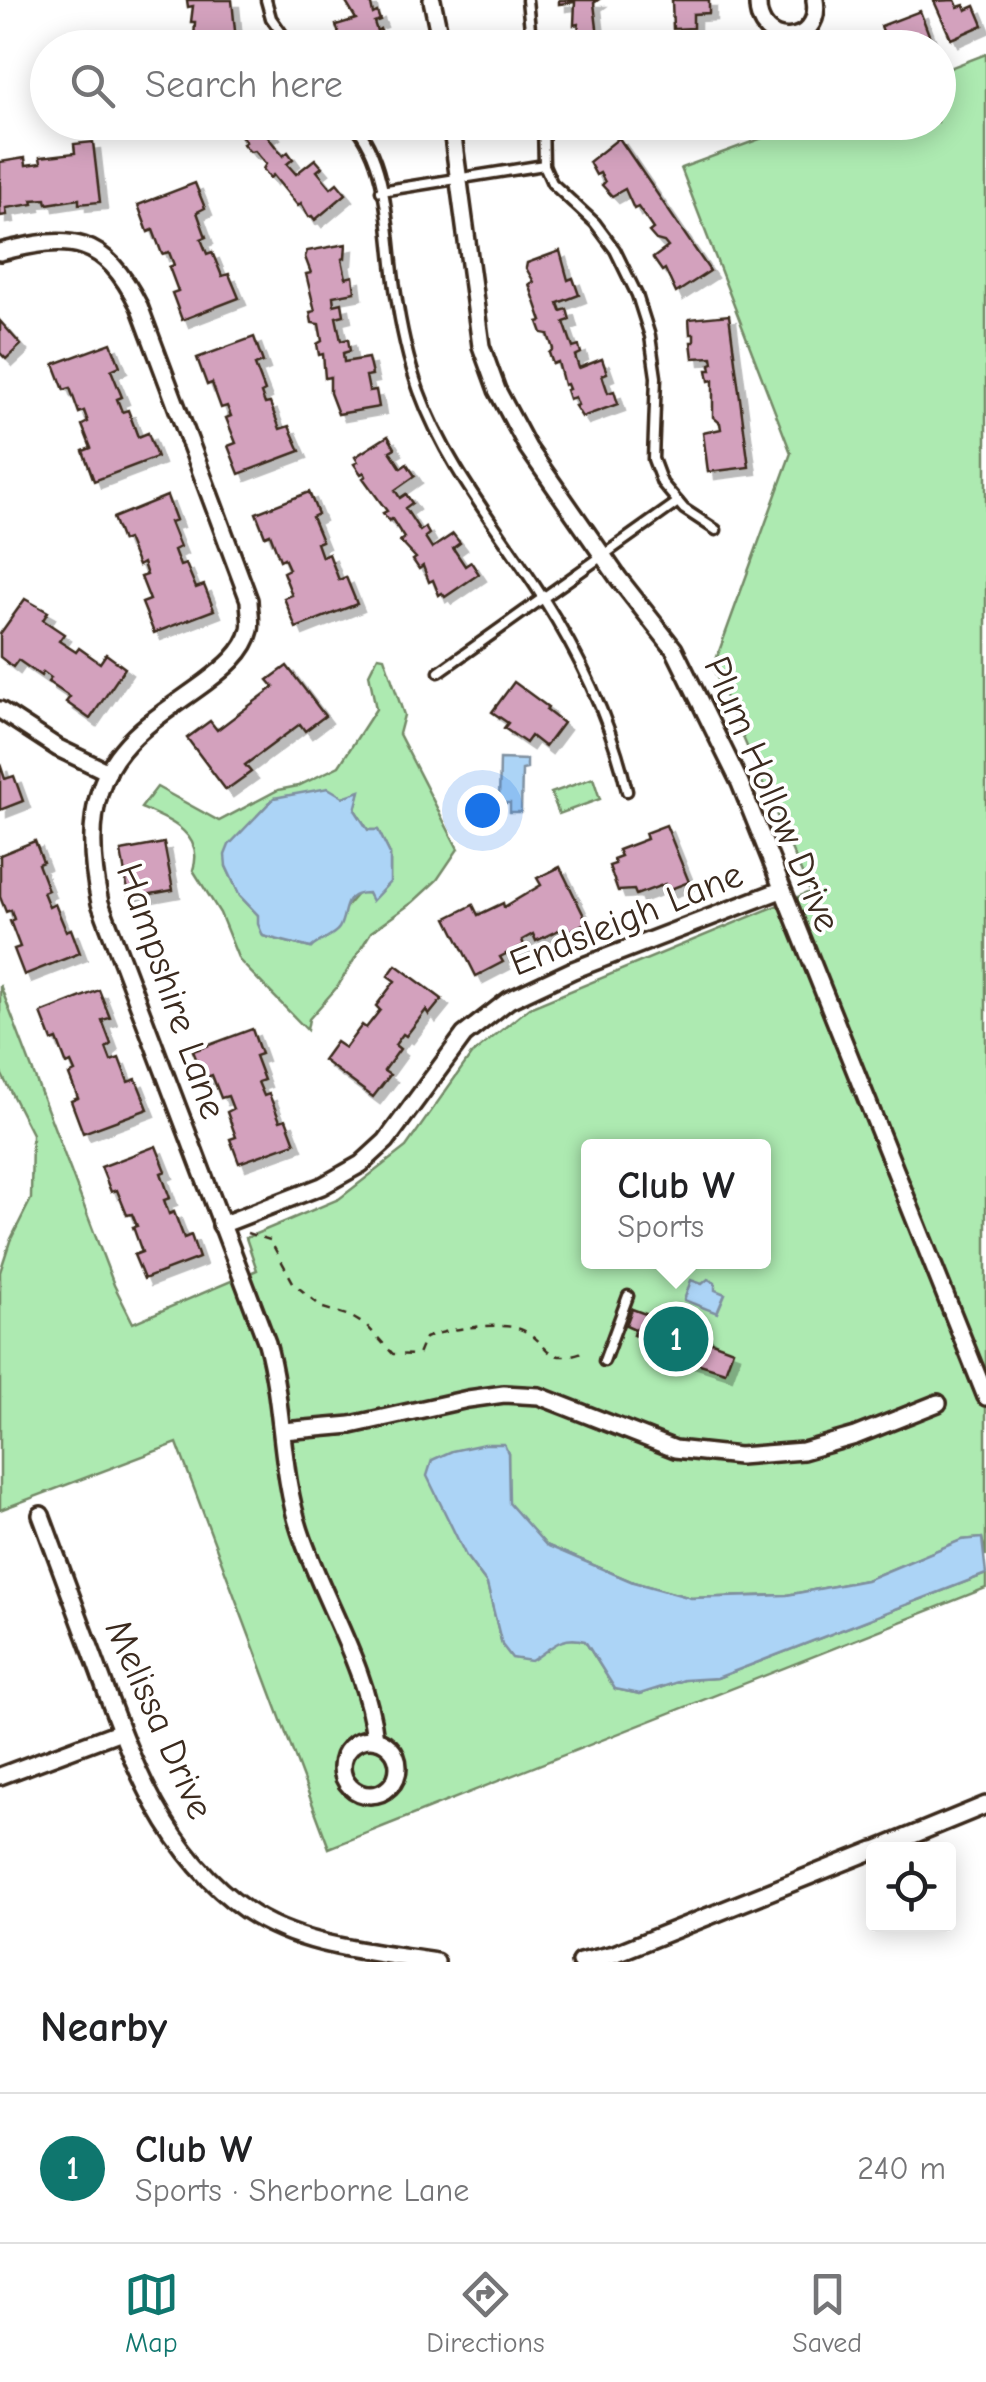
<!DOCTYPE html>
<html lang="en">
<head>
<meta charset="utf-8">
<style>
	body { margin:0; font-family:"Comic Neue",sans-serif; background:#f6f6f6; color:#202124 }
	.controls { position:absolute; right:30px; bottom:30px; display:grid; overflow:hidden; border-radius:10px; box-shadow:0 5px 25px #0003 }
	.controls button { width:90px; height:90px; display:grid; place-items:center; padding:0; border:0; border-bottom:2px solid #e0e0e0; background:#fff; color:#202124; font:50px sans-serif }
	.you { position:absolute; left:482px; top:810px; width:35px; height:35px; margin:-25px; border:8px solid #fff; border-radius:50%; background:#1a73e8; box-shadow:0 0 0 15px #1a73e833 }
	.badge { display:grid; place-items:center; width:65px; height:65px; border-radius:50%; background:#0f766e; color:#fff; font-size:32px; font-weight:700 }
	.pin { position:absolute; translate:-50% -50%; border:5px solid #fff; box-shadow:0 2px 10px #0006 }
	.popup { position:absolute; left:581px; top:1139px; width:190px; height:130px; box-sizing:border-box; display:grid; place-content:center; border-radius:10px; background:#fff; filter:drop-shadow(0 2px 8px #0005); font-size:32px; white-space:nowrap; color:#757577 }
	.popup b { font-size:38px; color:#202124 }
	.popup::after { content:''; position:absolute; left:50%; top:100%; margin-left:-20px; border:20px solid transparent; border-top-color:#fff }
	.list { margin:0; padding:0; list-style:none }
	h2 { display:flex; justify-content:space-between; align-items:center; height:130px; margin:0; padding:0 40px; font-size:42px }
	h2 small { font-size:32px; font-weight:400; color:#757577 }
	.list li { display:grid; grid-template-columns:65px 1fr auto; gap:30px; align-items:center; box-sizing:border-box; height:150px; padding:0 40px; border-top:2px solid #e0e0e0 }
	.list b { display:block; font-size:38px; white-space:nowrap }
	.list p { margin:0; font-size:32px; white-space:nowrap; color:#757577 }
	.list em { font-size:32px; font-style:normal; color:#757577 }
	.icon { flex:none; width:55px; height:55px; fill:none; stroke:currentColor; stroke-width:2; stroke-linecap:round; stroke-linejoin:round }
	.map { position:relative; flex:none; width:986px; height:1962px; overflow:hidden }
	.search { position:absolute; background:#fff; box-shadow:0 5px 25px #0003; left:30px; right:30px; top:30px; height:110px; display:flex; align-items:center; gap:25px; box-sizing:border-box; padding:0 35px; border-radius:55px; color:#757577; font-size:38px }
	.sheet { height:280px; background:#fff }
	nav { display:flex; justify-content:space-around; align-items:center; box-sizing:border-box; height:140px; border-top:2px solid #e0e0e0; background:#fff; font-size:28px; color:#757577 }
	nav a { display:grid; justify-items:center; gap:5px }
	nav .on { color:#0f766e }
	.map>svg:first-child { display:block }
</style>
</head>
<body>
<div class="map">
<svg width="986" height="1962" viewBox="0 0 986 1962">
	<defs>
		<filter id="shadow"><feDropShadow dx="7" dy="7" stdDeviation="0" flood-color="#0004"/></filter>
	</defs>
	<rect width="100%" height="100%" fill="#fff"/>
	<filter id="ink" filterUnits="userSpaceOnUse"><feTurbulence type="fractalNoise" baseFrequency=".01" numOctaves="2"/><feDisplacementMap in="SourceGraphic" scale="20" xChannelSelector="R" yChannelSelector="G"/><feConvolveMatrix kernelMatrix="1 2 1 2 8 2 1 2 1" color-interpolation-filters="sRGB"/></filter>
	<g filter="url(#ink)">
		<g fill="#adeab1" stroke="#748a68" stroke-width="2.5" fill-rule="evenodd">
			<path d="M 986,54 L 986,1556 L 982,1538 L 962,1540 L 866,1580 L 787,1595 L 691,1598 L 633,1582 L 546,1545 L 508,1503 L 508,1453 L 460,1540 L 466,1556 L 487,1584 L 502,1644 L 547,1651 C 559,1638 568,1637 585,1641 L 615,1689 L 640,1694 L 684,1680 L 717,1678 L 986,1574 L 986,1588 L 329,1848 L 177,1443 L 0,1510 L 0,1272 L 10,1241 L 31,1199 L 32,1134 L 0,1071 L 0,985 L 114,1285 L 133,1323 L 257,1270 L 246,1238 L 339,1199 L 406,1147 L 471,1055 L 529,1008 L 810,892 L 713,668 L 791,453 L 681,168 L 803,123 L 938,122 L 939,72 ZM 588,1146 L 764,1146 L 764,1262 L 588,1262 Z"/>
			<path d="M 378,656 L 384,657 L 404,715 L 399,734 L 458,849 L 437,880 L 413,902 L 371,932 L 338,986 L 309,1019 L 307,1030 L 239,960 L 220,913 L 193,870 C 205,834 169,820 141,808 L 157,787 L 219,821 L 278,790 L 298,786 L 339,766 L 376,709 L 369,674 ZM 359,793 L 355,810 L 368,830 L 378,830 L 390,854 L 390,881 L 372,900 L 368,893 L 358,893 L 311,948 L 263,936 L 258,915 L 240,896 L 226,866 L 230,845 L 274,798 L 343,797 Z"/>
			<path d="M 593,778 L 600,799 L 559,814 L 551,793 Z"/>
		</g>
		<g fill="#acd4f6" stroke="#7f90a0" stroke-width="2.5">
			<path d="M 500,759 L 527,760 L 527,769 L 522,770 L 521,812 L 510,812 L 510,803 L 499,803 Z"/>
			<path d="M 328,788 L 343,797 L 360,791 L 355,810 L 368,830 L 378,830 L 390,854 L 390,882 L 372,901 L 368,893 C 340,893 348,913 339,928 C 334,936 318,941 311,948 L 263,936 L 258,924 L 258,915 L 240,896 L 226,866 L 225,855 L 229,845 L 274,798 Z"/>
			<path d="M 708,1279 L 715,1283 L 715,1290 L 725,1294 L 717,1313 L 684,1300 L 691,1280 L 702,1284 Z"/>
			<path d="M 484,1444 L 504,1444 L 508,1453 L 509,1503 L 546,1545 L 633,1582 L 691,1598 L 787,1595 L 866,1580 L 961,1540 L 982,1538 L 986,1574 L 717,1678 L 684,1680 L 640,1694 L 615,1689 L 585,1641 C 560,1634 551,1649 531,1661 L 512,1658 L 502,1645 L 487,1584 L 466,1556 L 427,1476 L 432,1460 L 452,1451 Z"/>
		</g>
		<g fill="#d3a1bd" stroke="#3b2a1e" stroke-width="2.5" filter="url(#shadow)">
			<path d="M 187,0 L 232,0 L 236,41 L 197,45 L 194,40 L 195,22 L 191,22 L 193,6 L 188,7 Z"/>
			<path d="M 370,0 L 373,14 L 377,12 L 380,20 L 374,22 L 377,31 L 380,29 L 383,37 L 377,39 L 383,48 L 348,48 L 345,38 L 341,40 L 336,25 L 356,19 L 345,1 Z"/>
			<path d="M 559,0 L 598,0 L 594,3 L 599,45 L 605,45 L 605,48 L 582,48 L 578,24 L 574,25 L 575,2 L 559,4 Z"/>
			<path d="M 672,0 L 709,0 L 709,13 L 693,14 L 693,28 L 673,29 Z"/>
			<path d="M 955,0 L 958,7 L 964,5 L 966,10 L 975,6 L 983,25 L 951,39 L 934,1 Z"/>
			<path d="M 920,11 L 931,40 L 911,48 L 889,48 L 881,26 Z"/>
			<path d="M 231,122 L 256,122 L 259,126 L 265,122 L 273,132 L 267,136 L 283,156 L 288,152 L 293,159 L 287,164 L 296,174 L 315,159 L 322,167 L 317,171 L 331,188 L 337,183 L 346,194 L 315,220 L 312,216 L 309,217 L 301,203 L 298,206 L 273,175 L 270,178 L 263,169 L 266,164 L 255,151 L 250,152 L 243,144 L 246,142 L 238,131 L 236,133 Z"/>
			<path d="M 619,138 L 710,271 L 676,293 L 665,269 L 662,271 L 653,258 L 668,247 L 664,242 L 656,240 L 649,232 L 653,229 L 638,207 L 634,209 L 625,189 L 612,196 L 602,185 L 605,182 L 600,173 L 596,175 L 589,162 Z"/>
			<path d="M 93,142 L 100,202 L 79,204 L 79,199 L 47,204 L 46,199 L 32,200 L 33,204 L 6,208 L 7,215 L 0,216 L 0,162 L 25,158 L 26,165 L 41,163 L 40,157 L 75,153 L 74,144 Z"/>
			<path d="M 195,183 L 205,208 L 197,212 L 206,237 L 201,239 L 207,254 L 212,252 L 222,276 L 229,274 L 239,298 L 182,320 L 172,293 L 178,291 L 169,267 L 174,265 L 169,252 L 162,254 L 153,230 L 148,232 L 138,205 Z"/>
			<path d="M 346,244 L 345,258 L 342,259 L 346,278 L 353,276 L 355,292 L 333,296 L 334,305 L 342,303 L 344,315 L 336,317 L 341,341 L 348,339 L 350,351 L 343,353 L 344,362 L 368,358 L 372,375 L 366,376 L 369,391 L 376,390 L 379,407 L 338,414 L 330,393 L 330,377 L 325,378 L 323,354 L 319,355 L 317,344 L 322,341 L 319,324 L 312,323 L 310,312 L 315,311 L 306,274 L 311,273 L 305,257 L 307,251 Z"/>
			<path d="M 560,251 L 568,280 L 573,278 L 579,295 L 558,303 L 561,311 L 567,309 L 570,320 L 564,322 L 573,348 L 579,346 L 581,353 L 575,356 L 579,368 L 602,359 L 607,373 L 602,375 L 608,393 L 614,391 L 618,404 L 582,417 L 575,406 L 578,405 L 575,397 L 569,399 L 566,390 L 569,389 L 567,384 L 564,385 L 558,362 L 553,364 L 549,353 L 553,349 L 548,334 L 542,333 L 538,322 L 542,321 L 529,284 L 534,282 L 526,268 L 527,263 Z"/>
			<path d="M 729,315 L 749,467 L 708,472 L 703,433 L 721,429 L 720,423 L 713,417 L 713,380 L 709,381 L 707,370 L 711,370 L 710,364 L 713,363 L 712,357 L 693,358 L 691,342 L 694,342 L 694,334 L 690,334 L 689,319 Z"/>
			<path d="M 0,321 L 21,345 L 6,359 L 0,353 Z"/>
			<path d="M 254,337 L 263,362 L 255,365 L 265,391 L 261,393 L 265,404 L 270,403 L 280,429 L 289,426 L 300,451 L 239,474 L 228,446 L 236,443 L 226,418 L 231,416 L 227,406 L 221,408 L 212,383 L 207,385 L 197,358 Z"/>
			<path d="M 111,343 L 120,366 L 111,370 L 122,397 L 117,399 L 122,412 L 128,410 L 138,437 L 148,433 L 157,457 L 94,481 L 83,451 L 91,448 L 82,425 L 88,422 L 84,411 L 79,413 L 70,388 L 64,390 L 54,364 Z"/>
			<path d="M 388,436 L 395,448 L 390,451 L 401,468 L 407,464 L 415,476 L 395,490 L 400,498 L 406,494 L 412,503 L 405,508 L 420,531 L 425,527 L 429,534 L 425,537 L 432,548 L 453,534 L 460,543 L 453,548 L 465,566 L 471,562 L 479,574 L 445,597 L 442,593 L 439,595 L 433,580 L 429,582 L 423,566 L 419,569 L 413,560 L 416,558 L 400,541 L 404,538 L 392,519 L 389,521 L 383,513 L 387,511 L 363,478 L 366,476 L 364,472 L 361,474 L 354,464 L 358,462 L 355,457 Z"/>
			<path d="M 309,492 L 318,514 L 312,517 L 322,541 L 317,543 L 322,557 L 329,554 L 339,580 L 346,577 L 357,604 L 296,628 L 284,598 L 292,595 L 283,572 L 289,569 L 284,558 L 280,560 L 270,534 L 265,536 L 256,513 Z"/>
			<path d="M 167,496 L 176,520 L 170,522 L 180,547 L 174,550 L 180,566 L 186,564 L 196,588 L 204,585 L 214,610 L 154,633 L 142,603 L 150,600 L 141,577 L 147,575 L 143,563 L 138,566 L 127,539 L 122,541 L 113,518 Z"/>
			<path d="M 25,599 L 48,612 L 43,620 L 64,634 L 59,641 L 76,652 L 79,648 L 100,663 L 106,654 L 125,668 L 90,719 L 66,702 L 70,697 L 48,682 L 51,678 L 43,672 L 41,676 L 18,660 L 13,667 L 0,657 L 0,634 Z"/>
			<path d="M 287,666 L 325,716 L 305,731 L 300,724 L 245,765 L 251,772 L 226,790 L 187,738 L 210,721 L 217,730 L 274,687 L 268,680 Z"/>
			<path d="M 514,682 L 548,707 L 546,710 L 563,723 L 545,747 L 531,736 L 526,743 L 504,728 L 508,723 L 492,712 Z"/>
			<path d="M 0,764 L 5,779 L 14,776 L 23,801 L 0,810 Z"/>
			<path d="M 666,825 L 689,882 L 668,890 L 665,884 L 636,895 L 634,890 L 618,891 L 609,866 L 615,864 L 613,859 L 621,856 L 618,850 L 647,839 L 645,833 Z"/>
			<path d="M 35,841 L 43,862 L 38,864 L 48,890 L 43,892 L 49,907 L 55,904 L 66,931 L 71,929 L 80,953 L 24,975 L 14,949 L 20,947 L 10,921 L 14,919 L 11,910 L 6,912 L 0,897 L 0,855 Z"/>
			<path d="M 164,843 L 173,890 L 129,898 L 121,851 Z"/>
			<path d="M 560,867 L 587,922 L 565,933 L 563,928 L 536,941 L 533,934 L 522,940 L 524,945 L 500,957 L 503,962 L 476,976 L 447,918 L 473,905 L 478,915 L 503,903 L 504,907 L 541,885 L 537,878 Z"/>
			<path d="M 396,965 L 442,999 L 429,1015 L 426,1010 L 406,1036 L 403,1034 L 395,1045 L 400,1049 L 384,1071 L 390,1075 L 373,1097 L 323,1060 L 336,1042 L 345,1048 L 362,1025 L 366,1028 L 380,1010 L 376,1006 L 395,981 L 388,976 Z"/>
			<path d="M 99,990 L 110,1018 L 102,1020 L 111,1044 L 106,1048 L 111,1061 L 119,1058 L 128,1082 L 136,1079 L 148,1109 L 83,1133 L 71,1101 L 78,1098 L 69,1075 L 75,1072 L 71,1063 L 67,1065 L 57,1039 L 52,1041 L 41,1013 Z"/>
			<path d="M 252,1029 L 261,1054 L 255,1056 L 264,1080 L 258,1082 L 264,1096 L 269,1094 L 280,1121 L 286,1119 L 295,1143 L 239,1163 L 230,1139 L 236,1137 L 227,1112 L 233,1109 L 228,1096 L 221,1098 L 212,1075 L 204,1078 L 193,1051 Z"/>
			<path d="M 156,1146 L 166,1171 L 161,1173 L 170,1198 L 164,1200 L 169,1214 L 174,1212 L 184,1238 L 191,1235 L 199,1258 L 144,1279 L 134,1255 L 142,1252 L 133,1227 L 137,1226 L 132,1214 L 127,1215 L 117,1190 L 111,1192 L 101,1167 Z"/>
			<path d="M 632,1309 L 675,1325 L 676,1322 L 705,1333 L 710,1337 L 709,1341 L 733,1350 L 725,1372 L 662,1352 L 664,1347 L 633,1335 L 635,1329 L 626,1325 Z"/>
		</g>
		<g fill="none" stroke-linecap="round" stroke-linejoin="round">
			<defs>
				<g id="lane">
					<path d="M 266,0 L 271,18 L 292,48"/>
					<path d="M 527,0 L 532,48"/>
					<path d="M 352,122 C 390,162 387,236 395,288 C 400,323 407,358 419,391 C 447,468 500,530 543,598 C 582,659 611,721 627,791"/>
					<path d="M 543,122 L 544,165 L 552,183 L 595,223 L 615,250 L 637,295 L 650,336 L 656,377 L 653,459 L 662,483 L 684,509 L 716,530"/>
					<path d="M 381,191 L 544,165"/>
					<path d="M 439,672 L 678,502"/>
					<path d="M 604,1361 L 628,1296"/>
				</g>
				<g id="street">
					<path d="M 432,0 L 442,48"/>
					<path d="M 758,0 C 755,53 823,47 815,0"/>
					<path d="M 451,122 L 481,346 L 497,390 L 528,448 L 619,579 L 674,649 L 740,783 L 986,1397"/>
					<path d="M 0,252 C 72,234 104,236 139,306 L 249,600 C 249,609 252,622 250,630 C 245,652 223,669 206,682 C 178,703 145,722 122,750 C 86,793 89,852 100,903 L 267,1343 C 284,1405 280,1471 300,1531 C 323,1601 367,1666 375,1739"/>
					<path d="M 0,710 L 58,748 L 108,772"/>
					<path d="M 221,1225 L 322,1186 L 361,1164 L 386,1141 L 464,1035 L 509,1000 L 573,970 L 781,890"/>
					<path d="M 283,1431 L 351,1425 L 468,1399 L 504,1394 L 539,1396 L 675,1449 L 739,1456 L 803,1451 L 855,1436 L 938,1403"/>
					<path d="M 41,1515 C 60,1565 78,1616 97,1666 C 130,1756 163,1853 246,1910 C 300,1947 373,1952 436,1962"/>
					<circle cx="370" cy="1767" r="28"/>
					<path d="M 0,1776 L 121,1731"/>
					<path d="M 876,1850 L 986,1805"/>
					<path d="M 580,1962 L 614,1954 L 874,1850"/>
				</g>
			</defs>
			<use href="#lane" stroke="#3b2a1e" stroke-width="15"/>
			<use href="#street" stroke="#3b2a1e" stroke-width="22"/>
			<path stroke="#3b2a1e" stroke-width="2.5" stroke-dasharray="8 8" stroke-linecap="butt" d="M 247,1233 L 270,1240 L 294,1284 L 323,1308 L 350,1316 L 367,1326 L 393,1354 L 418,1355 L 425,1338 C 445,1329 500,1321 520,1329 C 550,1340 541,1366 582,1352"/>
			<use href="#lane" stroke="#fff" stroke-width="8"/>
			<use href="#street" stroke="#fff" stroke-width="15"/>
		</g>
	</g>
	<g text-anchor="middle" stroke-width="8" stroke-linejoin="round" paint-order="stroke">
		<g font-size="38" fill="#3b2a1e" stroke="#fff">
			<text transform="translate(773 794) rotate(67)" y="13">Plum Hollow Drive</text>
			<text transform="translate(626 918) rotate(-22)" y="13">Endsleigh Lane</text>
			<text transform="translate(172 991) rotate(71)" y="13">Hampshire Lane</text>
			<text transform="translate(160 1719) rotate(66)" y="13">Melissa Drive</text>
		</g>
	</g>
</svg>
<div class="controls">
<button><svg class="icon" aria-label="locate" viewBox="0 0 24 24"><circle cx="12" cy="12" r="6"/><path d="M12 2v4M12 18v4M2 12h4M18 12h4"/></svg></button>
</div>
<div class="you"></div>
<div class="pin badge" style="left:676px;top:1339px">1</div>
<div class="popup"><b>Club W</b>Sports</div>
<div class="search"><svg class="icon" aria-label="search" viewBox="0 0 24 24"><circle cx="10" cy="10" r="6"/><path d="M15 15l6 6"/></svg>Search here</div>
</div>
<section class="sheet">
<h2>Nearby<small></small></h2>
<ul class="list">
<li><span class="badge">1</span><div><b>Club W</b><p>Sports · Sherborne Lane</p></div><em>240 m</em></li>
</ul>
</section>
<nav>
<a class="on"><svg class="icon" aria-label="map" viewBox="0 0 24 24"><path d="M3 6l6-2 6 2 6-2v14l-6 2-6-2-6 2zM9 4v14M15 6v14"/></svg>Map</a>
<a><svg class="icon" aria-label="directions" viewBox="0 0 24 24"><path d="M12 3l9 9-9 9-9-9zM9 14v-3h6M13 9l2 2-2 2"/></svg>Directions</a>
<a><svg class="icon" aria-label="saved" viewBox="0 0 24 24"><path d="M7 4h10v16l-5-4-5 4z"/></svg>Saved</a>
</nav>
</body>
</html>
